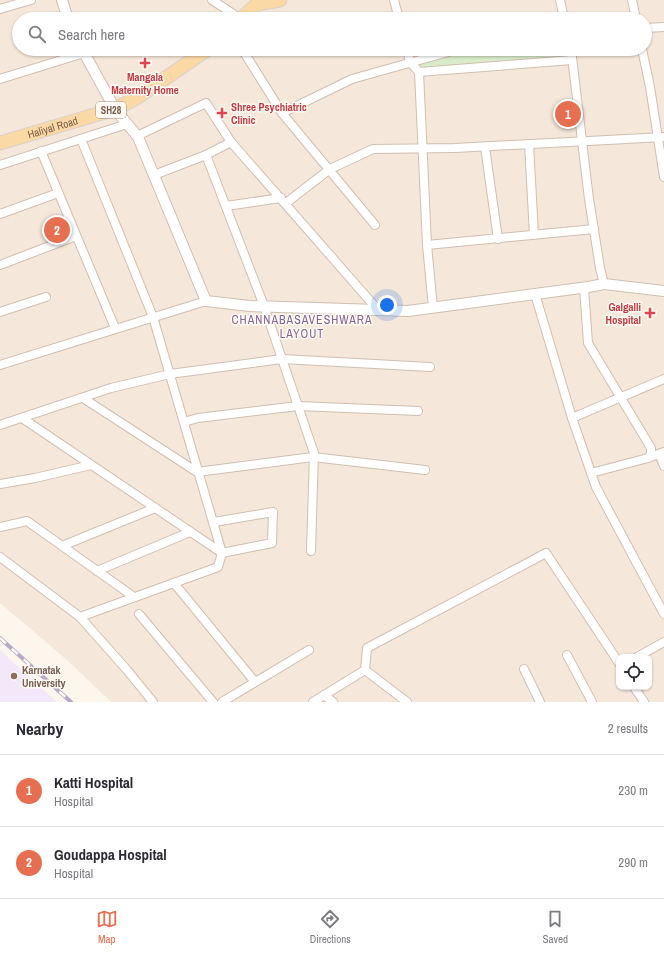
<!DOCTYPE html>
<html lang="en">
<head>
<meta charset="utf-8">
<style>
	body { margin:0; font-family:"Archivo Narrow",sans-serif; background:#f2f2f3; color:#2b2b33 }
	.controls { position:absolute; right:12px; bottom:12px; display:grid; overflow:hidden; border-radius:8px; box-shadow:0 1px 3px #0004 }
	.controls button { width:36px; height:36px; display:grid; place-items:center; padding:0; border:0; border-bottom:1px solid #e1e1e2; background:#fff; color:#2b2b33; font:20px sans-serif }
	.you { position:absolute; left:387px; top:305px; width:14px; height:14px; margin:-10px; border:3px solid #fff; border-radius:50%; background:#1a73e8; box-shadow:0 0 0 6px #1a73e833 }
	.badge { display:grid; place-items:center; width:26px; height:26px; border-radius:50%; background:#e76f51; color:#fff; font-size:13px; font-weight:700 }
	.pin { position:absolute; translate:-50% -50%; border:2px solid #fff; box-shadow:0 1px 4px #0006 }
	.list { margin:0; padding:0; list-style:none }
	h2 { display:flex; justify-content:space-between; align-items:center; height:52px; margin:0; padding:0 16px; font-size:17px }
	h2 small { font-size:13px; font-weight:400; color:#7c7c81 }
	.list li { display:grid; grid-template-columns:26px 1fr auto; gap:12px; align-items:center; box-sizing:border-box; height:72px; padding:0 16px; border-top:1px solid #e1e1e2 }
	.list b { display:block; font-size:15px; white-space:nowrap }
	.list p { margin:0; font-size:13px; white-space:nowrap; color:#7c7c81 }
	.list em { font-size:13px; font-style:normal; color:#7c7c81 }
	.icon { flex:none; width:22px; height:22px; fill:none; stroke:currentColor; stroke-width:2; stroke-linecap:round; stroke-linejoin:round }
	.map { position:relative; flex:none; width:664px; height:702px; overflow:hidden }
	.search { position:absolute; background:#fff; box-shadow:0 1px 3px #0004; left:12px; right:12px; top:12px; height:44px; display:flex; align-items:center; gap:10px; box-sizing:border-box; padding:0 14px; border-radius:22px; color:#7c7c81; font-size:15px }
	.sheet { height:196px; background:#fff }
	nav { display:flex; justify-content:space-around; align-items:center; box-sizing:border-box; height:56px; border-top:1px solid #e1e1e2; background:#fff; font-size:11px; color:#7c7c81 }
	nav a { display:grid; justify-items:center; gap:2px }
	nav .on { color:#e76f51 }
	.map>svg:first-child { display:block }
</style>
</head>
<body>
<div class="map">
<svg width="664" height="702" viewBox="0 0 664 702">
	<rect width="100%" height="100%" fill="#fdf6ec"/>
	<path fill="#f5e8da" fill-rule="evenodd" d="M 0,0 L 664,0 L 664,702 L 111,702 L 67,660 L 0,603 ZM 19,19 L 645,19 L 645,49 L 19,49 ZM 619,657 L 649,657 L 649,687 L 619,687 Z"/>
	<path fill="#f3e8fa" d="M 0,650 L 57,702 L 0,702 Z"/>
	<path fill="#d8ecc9" d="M 465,49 L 568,49 L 570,58 L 420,70 L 414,62 Z"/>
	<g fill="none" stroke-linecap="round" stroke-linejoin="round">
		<defs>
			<g id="minor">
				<path d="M 212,0 L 241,19"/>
				<path d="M 394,0 L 399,19"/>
				<path d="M 560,0 L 564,19"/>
				<path d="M 632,0 L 636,19"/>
				<path d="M 0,9 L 31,0"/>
				<path d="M 645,28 L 664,27"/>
				<path d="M 242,49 L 282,113 L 352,79 L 459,49"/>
				<path d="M 407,49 L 410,62 L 419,72 L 427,245 L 433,308"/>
				<path d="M 571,49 L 589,199 L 600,268 L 604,284"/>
				<path d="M 642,49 L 650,87 L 664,177"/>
				<path d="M 419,72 L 572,60"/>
				<path d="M 0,79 L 84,53"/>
				<path d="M 282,113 L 375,225"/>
				<path d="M 137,136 L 206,103 L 231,142 L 378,310"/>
				<path d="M 529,144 L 534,235"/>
				<path d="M 485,147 L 498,239"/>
				<path d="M 41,151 L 115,328"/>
				<path d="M 206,155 L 264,306 L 314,453 L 311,551"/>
				<path d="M 0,165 L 127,124"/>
				<path d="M 154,175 L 206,155 L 231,142"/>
				<path d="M 286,203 L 330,169 L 373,149 L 455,148 L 664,137"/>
				<path d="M 226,206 L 281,198"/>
				<path d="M 0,214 L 58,193"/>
				<path d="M 427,245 L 594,229"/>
				<path d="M 0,265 L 76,236"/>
				<path d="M 584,288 L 588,343 L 651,448 L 651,454 L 648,458 L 591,473"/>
				<path d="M 535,294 L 572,418 L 596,487 L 664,614"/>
				<path d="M 0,312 L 46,297"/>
				<path d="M 0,365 L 206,301"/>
				<path d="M 83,398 L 197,472 L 313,457 L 425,470"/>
				<path d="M 22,418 L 222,553 L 272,543 L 273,512 L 214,522"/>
				<path d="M 572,418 L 664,379"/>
				<path d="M 184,422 L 198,418 L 298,406 L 418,411"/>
				<path d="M 0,425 L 111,388 L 170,374 L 282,359 L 430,367"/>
				<path d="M 659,454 L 664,466"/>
				<path d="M 648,458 L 664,452"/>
				<path d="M 0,484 L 35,478 L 91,465"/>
				<path d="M 0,527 L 27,521 L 134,597"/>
				<path d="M 62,546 L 155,508"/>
				<path d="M 0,557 L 80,617 L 127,670 L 153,702"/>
				<path d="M 97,571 L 190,532"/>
				<path d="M 174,583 L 255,682"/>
				<path d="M 139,614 L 213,702"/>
				<path d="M 80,617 L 218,567 L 222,553 L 153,317 L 81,139"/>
				<path d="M 567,655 L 592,702"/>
				<path d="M 637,657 L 664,642"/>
				<path d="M 524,669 L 540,702"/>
				<path d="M 634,687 L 644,702"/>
				<path d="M 324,695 L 333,702"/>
				<path d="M 222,702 L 309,650"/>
				<path d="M 313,702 L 365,670"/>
				<path d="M 407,702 L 365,670 L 367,648 L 546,553 L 619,663"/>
			</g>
			<g id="tertiary">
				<path d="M 62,0 L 68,19"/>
				<path d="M 82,49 L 115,109 L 138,137 L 206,301 L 250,306 L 408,311 L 588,287 L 604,284 L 664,291"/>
			</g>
			<g id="primary">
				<path d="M 241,19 L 257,4 L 280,0"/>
				<path id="s1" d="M 0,143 L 115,109 L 138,97 L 208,49"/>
			</g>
		</defs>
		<use href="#minor" stroke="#d1beb0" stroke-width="10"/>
		<use href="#tertiary" stroke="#d1beb0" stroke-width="12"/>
		<use href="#primary" stroke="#dad1cd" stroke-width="15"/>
		<use href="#minor" stroke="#fff" stroke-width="8"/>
		<use href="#tertiary" stroke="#fff" stroke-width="10"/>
		<use href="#primary" stroke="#fbd9a5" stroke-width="13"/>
		<defs>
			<path id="rail" d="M 0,638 L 71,702"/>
		</defs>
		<use href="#rail" stroke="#b9a8c9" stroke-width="4"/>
		<use href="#rail" stroke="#fffaf3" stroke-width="2.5" stroke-dasharray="8" stroke-linecap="butt"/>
	</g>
	<g fill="#e0444e" stroke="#fffaf3" stroke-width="1.5">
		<path d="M143 57h4v4h4v4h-4v4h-4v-4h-4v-4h4z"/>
		<path d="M220 107h4v4h4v4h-4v4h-4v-4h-4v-4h4z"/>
		<path d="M648 307h4v4h4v4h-4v4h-4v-4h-4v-4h4z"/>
	</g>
	<circle fill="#8d6e63" stroke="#fffaf3" stroke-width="1.5" cx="14" cy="676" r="4"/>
	<g text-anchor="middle" stroke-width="3" stroke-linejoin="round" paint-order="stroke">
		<rect fill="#fffaf3" stroke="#a28b7f" stroke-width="1" x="96" y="102" width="30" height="16" rx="3"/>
		<g font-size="10" font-weight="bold" fill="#7a5c4d">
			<text x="111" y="114">SH28</text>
		</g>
		<g font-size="11" font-weight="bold" fill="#be3a42" stroke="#fffaf3">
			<text x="145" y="81">Mangala<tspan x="145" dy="13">Maternity Home</tspan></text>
			<text x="231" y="111" text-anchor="start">Shree Psychiatric<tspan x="231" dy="13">Clinic</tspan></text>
			<text x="641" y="311" text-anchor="end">Galgalli<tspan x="641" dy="13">Hospital</tspan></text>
		</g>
		<g font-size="11" fill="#7a5c4d" stroke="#fffaf3">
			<text dy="4" stroke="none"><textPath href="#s1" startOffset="55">Haliyal Road</textPath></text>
		</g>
		<g font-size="11" font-weight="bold" fill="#785e54" stroke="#fffaf3" text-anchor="start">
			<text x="22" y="674">Karnatak<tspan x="22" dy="13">University</tspan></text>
		</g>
		<g font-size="12" letter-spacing="1" fill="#846695" stroke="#fffaf3">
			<text x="302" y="324">CHANNABASAVESHWARA<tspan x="302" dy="14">LAYOUT</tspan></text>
		</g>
	</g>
</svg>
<div class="controls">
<button><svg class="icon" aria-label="locate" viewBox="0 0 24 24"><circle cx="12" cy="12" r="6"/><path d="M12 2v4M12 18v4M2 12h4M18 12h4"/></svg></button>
</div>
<div class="you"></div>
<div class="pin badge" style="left:568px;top:114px">1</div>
<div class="pin badge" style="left:57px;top:230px">2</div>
<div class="search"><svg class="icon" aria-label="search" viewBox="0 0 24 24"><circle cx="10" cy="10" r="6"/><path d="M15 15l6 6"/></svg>Search here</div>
</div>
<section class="sheet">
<h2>Nearby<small>2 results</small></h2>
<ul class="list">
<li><span class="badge">1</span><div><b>Katti Hospital</b><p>Hospital</p></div><em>230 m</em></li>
<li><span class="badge">2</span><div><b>Goudappa Hospital</b><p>Hospital</p></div><em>290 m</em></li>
</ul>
</section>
<nav>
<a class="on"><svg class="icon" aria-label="map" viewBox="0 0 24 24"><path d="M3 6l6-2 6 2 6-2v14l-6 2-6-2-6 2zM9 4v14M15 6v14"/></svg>Map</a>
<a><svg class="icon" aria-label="directions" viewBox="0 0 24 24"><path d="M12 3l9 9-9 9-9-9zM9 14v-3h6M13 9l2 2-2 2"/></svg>Directions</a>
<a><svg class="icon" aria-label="saved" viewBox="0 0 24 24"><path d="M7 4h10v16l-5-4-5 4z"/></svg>Saved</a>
</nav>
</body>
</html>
